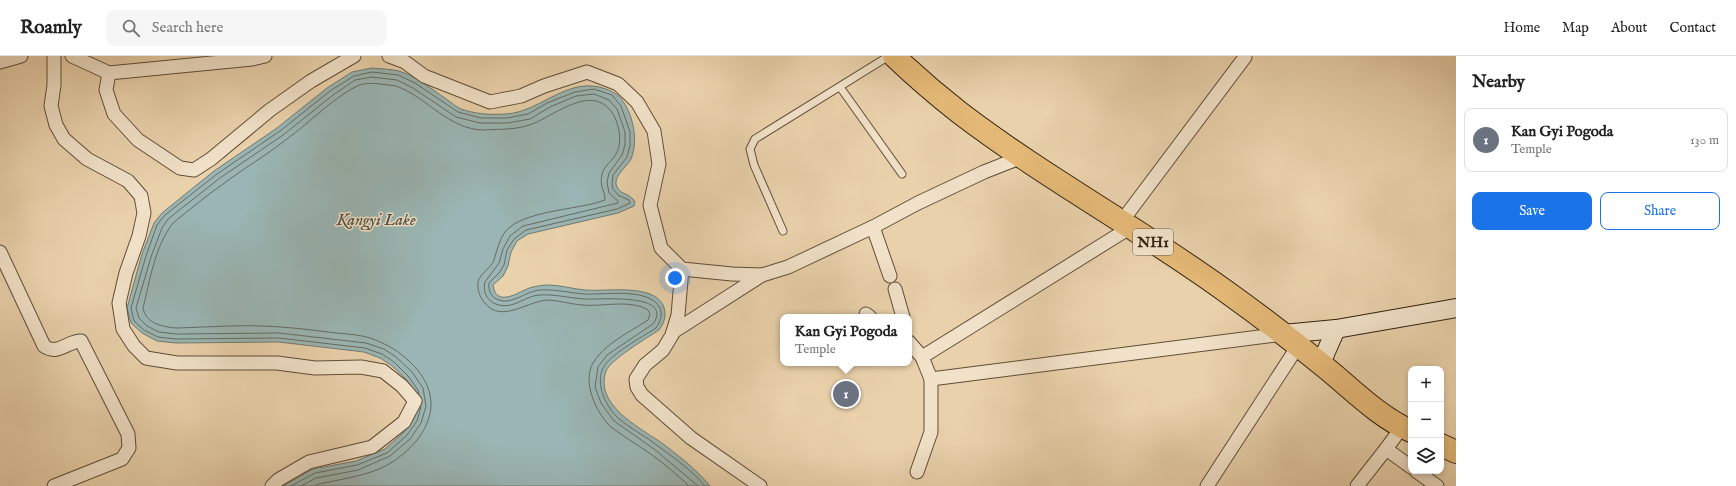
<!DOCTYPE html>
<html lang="en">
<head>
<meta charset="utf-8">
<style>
	body { margin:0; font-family:"IM FELL English",serif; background:#f6f6f6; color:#222 }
	.controls { position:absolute; right:12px; bottom:12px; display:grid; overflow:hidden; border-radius:8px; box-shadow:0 2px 6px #0003 }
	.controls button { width:36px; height:36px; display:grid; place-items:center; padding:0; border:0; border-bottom:1px solid #e0e0e0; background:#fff; color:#222; font:20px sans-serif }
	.you { position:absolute; left:675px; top:222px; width:14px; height:14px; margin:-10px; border:3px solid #fff; border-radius:50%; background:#1a73e8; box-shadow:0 0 0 6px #1a73e833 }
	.badge { display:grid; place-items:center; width:26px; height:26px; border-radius:50%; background:#1a73e8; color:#fff; font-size:13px; font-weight:700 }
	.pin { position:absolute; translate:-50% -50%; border:2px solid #fff; box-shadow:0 1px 4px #0006 }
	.popup { position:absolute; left:780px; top:258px; width:132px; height:52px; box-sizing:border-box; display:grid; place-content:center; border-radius:8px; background:#fff; filter:drop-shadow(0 1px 3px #0005); font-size:13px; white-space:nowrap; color:#767676 }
	.popup b { font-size:15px; color:#222 }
	.popup::after { content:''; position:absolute; left:50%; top:100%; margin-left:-8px; border:8px solid transparent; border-top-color:#fff }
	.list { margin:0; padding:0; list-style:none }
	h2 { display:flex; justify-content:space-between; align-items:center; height:52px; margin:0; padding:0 16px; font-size:17px }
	h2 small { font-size:13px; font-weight:400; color:#767676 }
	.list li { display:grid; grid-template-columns:26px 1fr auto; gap:12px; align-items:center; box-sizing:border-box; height:64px; margin:0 8px 8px; padding:0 8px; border:1px solid #e0e0e0; border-radius:8px }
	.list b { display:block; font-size:15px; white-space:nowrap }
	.list p { margin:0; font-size:13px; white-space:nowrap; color:#767676 }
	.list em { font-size:13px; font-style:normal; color:#767676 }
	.actions { display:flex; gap:8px; padding:12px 16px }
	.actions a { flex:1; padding:9px 0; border:1px solid #1a73e8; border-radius:8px; text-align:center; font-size:14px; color:#1a73e8 }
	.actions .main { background:#1a73e8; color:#fff }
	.icon { flex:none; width:22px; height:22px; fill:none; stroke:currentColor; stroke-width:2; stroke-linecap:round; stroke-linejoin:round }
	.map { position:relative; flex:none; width:1456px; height:430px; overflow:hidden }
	header { display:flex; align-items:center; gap:24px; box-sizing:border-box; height:56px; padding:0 20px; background:#fff; border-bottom:1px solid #e0e0e0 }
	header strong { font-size:19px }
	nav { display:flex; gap:22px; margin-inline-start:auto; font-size:14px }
	.search { width:280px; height:36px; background:#f6f6f6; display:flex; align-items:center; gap:10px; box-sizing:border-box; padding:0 14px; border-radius:8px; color:#767676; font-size:15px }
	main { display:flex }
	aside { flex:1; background:#fff }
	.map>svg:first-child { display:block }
</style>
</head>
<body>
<header>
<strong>Roamly</strong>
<div class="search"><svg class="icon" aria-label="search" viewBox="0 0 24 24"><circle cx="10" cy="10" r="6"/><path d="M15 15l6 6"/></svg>Search here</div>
<nav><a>Home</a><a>Map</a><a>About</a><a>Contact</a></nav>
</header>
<main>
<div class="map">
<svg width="1456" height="430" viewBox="0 0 1456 430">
	<rect width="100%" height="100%" fill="#e9d1ab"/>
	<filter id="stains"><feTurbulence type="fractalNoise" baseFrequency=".005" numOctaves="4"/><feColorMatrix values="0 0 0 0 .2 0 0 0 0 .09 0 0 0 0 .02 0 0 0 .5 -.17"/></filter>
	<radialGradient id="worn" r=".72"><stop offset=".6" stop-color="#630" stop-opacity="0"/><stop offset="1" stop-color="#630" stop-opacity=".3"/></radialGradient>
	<path fill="#9ab5b3" stroke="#707a72" d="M 372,12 C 380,13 390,13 399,15 C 415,20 432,33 446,43 C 451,46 456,51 461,53 C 475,58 490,59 506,58 C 541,56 568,19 606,33 C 614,36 620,40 624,47 C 634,62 638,86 631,103 C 627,111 612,121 617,131 C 621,139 630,137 635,146 L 634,150 L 618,157 L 528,178 L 517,185 L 511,196 L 508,210 L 503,220 L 493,229 C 494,234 495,239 501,241 C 512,243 523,233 533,231 C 537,230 543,229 548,229 C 560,229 573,233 585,234 C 605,236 652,227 663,249 C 667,258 665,266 659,274 C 647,282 610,304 606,315 C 594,348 638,371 659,385 C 677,398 696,413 710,430 L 283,430 L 313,413 L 356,405 L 385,393 L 403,377 L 413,363 L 417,350 L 415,336 L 405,322 L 391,309 L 380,302 L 364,296 L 279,286 L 176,287 L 157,285 L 142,277 L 131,267 L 127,252 L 142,198 L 154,167 L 162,157 L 214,115 L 277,72 L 327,32 L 352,16 Z"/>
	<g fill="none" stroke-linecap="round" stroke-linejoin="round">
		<g stroke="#666b62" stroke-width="1">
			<path d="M 419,338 L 418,334 L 408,320 L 394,306 L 382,298 L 365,292 L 279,282 L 176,283 L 158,281 L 144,274 L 134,265 L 131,252 L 146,200 L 157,169 L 165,159 L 217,118 L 280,75 L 330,35 L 354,20 L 372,16 L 398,19 L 415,27 L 458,56 L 481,62 L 507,62 L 528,58 L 547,47 L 575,36 L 594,33 L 612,39 L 621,50 L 630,76 L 630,89 L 627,101 L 613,119 L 612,128 L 613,133 L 618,139 L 629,144 L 630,147 L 617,153 L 526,174 L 514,183 L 507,194 L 504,209 L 499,217 L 489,227 C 488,234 491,242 499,244 C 512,249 526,235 540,234 C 555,233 570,237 585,238 C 605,239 649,231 660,252 C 663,259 660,266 656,272 C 642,281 609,299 603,312 C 595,328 606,351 618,362 C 630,373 646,380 658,390 C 674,402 693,415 705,430"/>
			<path d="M 291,430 L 315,417 L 357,409 L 387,397 L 407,379 L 417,365 L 421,351"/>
			<path d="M 301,430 L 316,422 L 358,414 L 390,400 L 410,383 L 421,367 L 426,350 L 423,332 L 412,316 L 396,301 L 384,293 L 366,287 L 279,277 L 177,278 L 159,276 L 147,270 L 139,262 L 136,252 L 151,201 L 162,172 L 168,163 L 220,122 L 283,79 L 333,39 L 355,24 L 372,21 L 397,24 L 413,32 L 456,61 L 480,67 L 508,67 L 530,63 L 550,51 L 576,40 L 594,38 L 609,44 L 617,53 L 625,76 L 625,89 L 622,99 L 609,117 L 607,126 L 609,137 L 618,145 L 618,147 L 523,170 L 510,180 L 503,193 L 499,207 L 485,226 C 482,236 488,247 499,249 C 514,253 525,240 539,239 C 555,238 569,242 585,243 C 598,244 675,236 653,268 L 607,299 L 598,311 L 595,331 L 601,347 L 614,365 L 654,393 L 698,430"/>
			<path d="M 314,430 L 319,428 C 342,423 374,419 394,405 C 430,380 447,342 411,307 C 399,295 387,288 370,282 C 358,278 342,278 328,276 C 312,274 296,272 280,271 C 246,268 211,271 177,272 C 163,271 146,268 143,252 C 150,224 155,190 173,167 C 189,154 206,140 223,128 C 244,112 267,99 287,83 C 309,67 333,42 357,30 C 364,27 373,27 381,28 C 386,29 391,29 396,30 C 427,41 449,74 484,74 C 501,73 517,74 532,68 C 554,60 590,28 611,55 C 619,66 623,86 616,98 C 612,105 604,110 602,118 C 599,131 605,134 605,144 C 580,154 522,154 505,176 C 499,185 497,194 494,204 C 491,213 480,217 478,226 C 477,233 480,241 484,246 C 501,269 528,244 549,244 C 560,245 571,248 582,249 C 603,251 630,243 648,254 L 650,258 L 648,264 C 630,276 604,288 593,307 C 582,326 596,357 611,371 C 624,381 638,389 652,399 C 665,408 677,419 689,430"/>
		</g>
		<defs>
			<g id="service">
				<path d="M 840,31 L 902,118"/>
				<path d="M 783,175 L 754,109 L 750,93 L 755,83 L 889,0"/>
			</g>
			<g id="minor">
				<path d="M 54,0 L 54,29 L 51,50 L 56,69 L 64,83 L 87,103 L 128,125 L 141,140 L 144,157 L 139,180 L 126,217 L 119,247 L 123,273 L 134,290 L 146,302 L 177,307 L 277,307 L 315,312 L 361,311 L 383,315 L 402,330 L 415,345 L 404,366 L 372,391 L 309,406 L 278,424 L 272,430"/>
				<path d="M 72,0 L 109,17 L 252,3 L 265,0"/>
				<path d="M 389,0 L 405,6 L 424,20 L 490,46 L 521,40 L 544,30 L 587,16 L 618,28 L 637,46 L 654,75 L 659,108 L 650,149 L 661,192 L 682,213 L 732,218 L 762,219 L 788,211 L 873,171 L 918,147 L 984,116 L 1022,101"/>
				<path d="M 0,6 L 21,0"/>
				<path d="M 109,17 L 106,34 L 114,58 L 138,84 L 180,112 L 194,114 L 211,103 L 270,54 L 311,25 L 354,0"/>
				<path d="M 1122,165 L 1245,1"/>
				<path d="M 873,171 L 890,220"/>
				<path d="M 0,196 L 44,290 C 58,300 67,285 81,285 L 128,378 L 129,392 L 122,403 L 54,430"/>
				<path d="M 682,213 L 678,259 L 672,279 L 663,294 L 645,309 L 636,323 L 637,331 L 642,339 L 691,382 L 760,430"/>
				<path d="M 895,233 L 903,261"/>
				<path d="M 866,258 L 870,261"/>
				<path d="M 673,276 L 762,219"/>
				<path d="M 909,286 L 922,301 L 931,323 L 1283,278"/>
				<path d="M 922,301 L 1131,171"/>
				<path d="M 1402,371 L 1386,393 L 1411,411"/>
				<path d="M 1416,415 L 1437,430"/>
				<path d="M 917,416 L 931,376 L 931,323"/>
				<path d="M 1207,430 L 1298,290"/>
				<path d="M 1357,430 L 1386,393"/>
			</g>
			<g id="secondary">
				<path d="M 1283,278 L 1336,273 L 1456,252"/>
				<path d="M 1321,307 L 1336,273"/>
			</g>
			<g id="trunk">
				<path d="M 894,0 C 915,20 937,39 960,57 C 1044,121 1138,172 1224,234 C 1259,259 1293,285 1326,312 C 1353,334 1379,361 1411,375"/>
				<path d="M 1441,389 L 1456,396"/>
			</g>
		</defs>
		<use href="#service" stroke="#5f4d37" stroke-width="9"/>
		<use href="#minor" stroke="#5f4d37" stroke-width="15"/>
		<use href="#secondary" stroke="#312110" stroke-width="20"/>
		<use href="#trunk" stroke="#312110" stroke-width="24"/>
		<use href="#service" stroke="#f1e1c8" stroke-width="7"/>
		<use href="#minor" stroke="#f1e1c8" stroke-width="13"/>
		<use href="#secondary" stroke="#f1e1c8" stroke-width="18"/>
		<use href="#trunk" stroke="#e4b876" stroke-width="22"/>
	</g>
	<g text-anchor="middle" stroke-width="3" stroke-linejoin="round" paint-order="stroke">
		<rect fill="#f1e1c8" stroke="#6b5b47" stroke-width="1" x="1133" y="173" width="40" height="26" rx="3"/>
		<g font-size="15" font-weight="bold" fill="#312110">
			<text x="1153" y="191">NH1</text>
		</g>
		<g font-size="17" font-style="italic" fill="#504d41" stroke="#f1e1c8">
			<text x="376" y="169">Kangyi Lake</text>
		</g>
	</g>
	<rect width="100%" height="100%" filter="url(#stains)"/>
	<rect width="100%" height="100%" fill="url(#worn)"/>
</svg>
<div class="controls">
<button>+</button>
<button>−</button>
<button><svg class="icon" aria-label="layers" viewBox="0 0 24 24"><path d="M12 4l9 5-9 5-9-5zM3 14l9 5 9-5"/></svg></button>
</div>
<div class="you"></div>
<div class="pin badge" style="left:846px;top:338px;background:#6b7280">1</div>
<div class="popup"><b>Kan Gyi Pogoda</b>Temple</div>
</div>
<aside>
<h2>Nearby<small></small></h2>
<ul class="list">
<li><span class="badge" style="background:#6b7280">1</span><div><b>Kan Gyi Pogoda</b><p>Temple</p></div><em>130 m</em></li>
</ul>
<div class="actions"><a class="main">Save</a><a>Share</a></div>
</aside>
</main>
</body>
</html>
